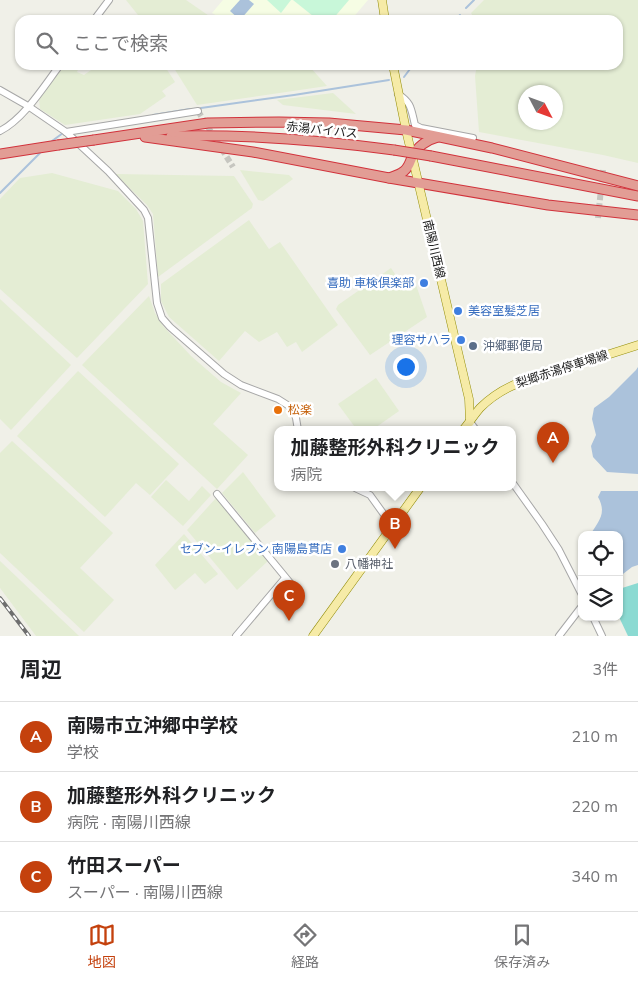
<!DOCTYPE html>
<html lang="ja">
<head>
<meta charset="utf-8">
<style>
	body { margin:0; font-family:"Nunito Sans","Noto Sans JP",sans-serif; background:#f6f6f6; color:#202124 }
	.controls { position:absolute; right:15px; bottom:15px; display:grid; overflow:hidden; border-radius:10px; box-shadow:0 1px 4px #0004 }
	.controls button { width:45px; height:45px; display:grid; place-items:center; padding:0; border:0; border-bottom:1px solid #e0e0e0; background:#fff; color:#202124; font:25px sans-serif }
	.compass { position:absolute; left:518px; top:85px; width:45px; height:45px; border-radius:50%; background:#fff; box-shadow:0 1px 4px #0004; rotate:131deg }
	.you { position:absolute; left:405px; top:366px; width:18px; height:18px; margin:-12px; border:4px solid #fff; border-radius:50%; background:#1a73e8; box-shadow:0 0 0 8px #1a73e833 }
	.badge { display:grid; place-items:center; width:32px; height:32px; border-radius:50%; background:#c4410d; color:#fff; font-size:16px; font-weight:700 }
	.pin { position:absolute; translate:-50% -41px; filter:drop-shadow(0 1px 2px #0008) }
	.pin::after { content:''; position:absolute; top:26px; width:18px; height:15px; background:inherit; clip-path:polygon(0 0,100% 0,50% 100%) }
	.popup { position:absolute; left:274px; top:426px; width:242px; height:65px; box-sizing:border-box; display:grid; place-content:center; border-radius:10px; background:#fff; filter:drop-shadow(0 1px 4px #0005); font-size:16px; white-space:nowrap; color:#757577 }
	.popup b { font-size:19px; color:#202124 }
	.popup::after { content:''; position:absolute; left:50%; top:100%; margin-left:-10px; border:10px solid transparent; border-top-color:#fff }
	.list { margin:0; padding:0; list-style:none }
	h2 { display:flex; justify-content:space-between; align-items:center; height:65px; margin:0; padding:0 20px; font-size:21px }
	h2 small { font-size:16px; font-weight:400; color:#757577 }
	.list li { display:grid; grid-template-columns:32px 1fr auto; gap:15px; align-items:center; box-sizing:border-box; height:70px; padding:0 20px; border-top:1px solid #e0e0e0 }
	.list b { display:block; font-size:19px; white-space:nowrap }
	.list p { margin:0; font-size:16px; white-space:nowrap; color:#757577 }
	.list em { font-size:16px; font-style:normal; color:#757577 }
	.icon { flex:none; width:28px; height:28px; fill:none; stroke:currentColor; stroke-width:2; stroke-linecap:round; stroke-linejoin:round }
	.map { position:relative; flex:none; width:638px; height:636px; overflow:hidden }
	.search { position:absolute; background:#fff; box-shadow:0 1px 4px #0004; left:15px; right:15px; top:15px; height:55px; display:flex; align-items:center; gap:12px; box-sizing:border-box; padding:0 18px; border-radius:15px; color:#757577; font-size:19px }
	.sheet { height:275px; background:#fff }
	nav { display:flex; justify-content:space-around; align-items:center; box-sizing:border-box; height:70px; border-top:1px solid #e0e0e0; background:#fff; font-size:14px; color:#757577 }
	nav a { display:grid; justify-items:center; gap:2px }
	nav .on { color:#c4410d }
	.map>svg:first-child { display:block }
</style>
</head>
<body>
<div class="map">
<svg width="638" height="636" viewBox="0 0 638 636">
	<rect width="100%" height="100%" fill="#f0f0e8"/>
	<path fill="#f6fde4" d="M 223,0 L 368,0 L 351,20 L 224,20 L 212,13 Z"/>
	<g fill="#e4edd4" fill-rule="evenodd">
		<path d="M 126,0 L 186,0 L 215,20 L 142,20 Z"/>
		<path d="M 484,0 L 638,0 L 638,163 L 603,155 L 479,132 L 475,76 L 477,65 L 618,65 L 618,20 L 475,20 L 471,13 ZM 526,92 L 556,92 L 556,122 L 526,122 Z"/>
		<path d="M 65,65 L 80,65 L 77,72 L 84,75 L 98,65 L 164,65 L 175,82 L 162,91 L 166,96 L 140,114 L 65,125 L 40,109 L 39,98 Z"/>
		<path d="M 172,65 L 307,65 L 310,67 L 327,86 L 197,105 Z"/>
		<path d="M 333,93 L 356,114 L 283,105 L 277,100 Z"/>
		<path d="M 240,170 L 289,175 L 293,179 L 263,201 L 258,200 Z"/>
		<path d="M 52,173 L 118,191 L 136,209 L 143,221 L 148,284 L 77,358 L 0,289 L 0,199 L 20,178 Z"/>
		<path d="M 115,174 L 234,176 L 253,204 L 252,208 L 158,277 L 153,214 L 147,205 Z"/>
		<path d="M 249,220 L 269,249 L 280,242 L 338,325 L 302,352 L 296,342 L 287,347 L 277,332 L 259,342 L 245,331 L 219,361 L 169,317 L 161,301 L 161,284 Z"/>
		<path d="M 391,268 L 403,286 L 414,279 L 427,317 L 370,355 L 336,309 L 338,305 Z"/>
		<path d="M 149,296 L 155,313 L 163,326 L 191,356 L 221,382 L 241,393 L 213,424 L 248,455 L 217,489 L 82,365 Z"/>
		<path d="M 0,299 L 71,365 L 11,430 L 0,419 Z"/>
		<path d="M 78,371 L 179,464 L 150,495 L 136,483 L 105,517 L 17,436 Z"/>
		<path d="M 376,378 L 399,411 L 372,430 L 357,430 L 338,404 Z"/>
		<path d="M 12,441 L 113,533 L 80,568 L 114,600 L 84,632 L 0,553 L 0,453 Z"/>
		<path d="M 243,472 L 276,516 L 255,533 L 222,493 Z"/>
		<path d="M 166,480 L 189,501 L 202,486 L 211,495 L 183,526 L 151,497 Z"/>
		<path d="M 216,498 L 268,561 L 237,590 L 187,530 Z"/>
		<path d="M 184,534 L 218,574 L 205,584 L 195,573 L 175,590 L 155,565 Z"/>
		<path d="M 0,561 L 79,636 L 36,636 L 0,588 Z"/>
	</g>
	<g fill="#c8f7d9">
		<path d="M 267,0 L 291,0 L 281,13 Z"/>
		<path d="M 293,0 L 349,0 L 332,20 L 318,20 Z"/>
	</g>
	<path fill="#8bdad2" d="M 638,583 L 638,636 L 628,636 L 619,617 L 619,589 Z"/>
	<g fill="#abc2db">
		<path d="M 240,0 L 249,0 L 254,4 L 240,20 L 230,11 Z"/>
		<path d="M 638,367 L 638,474 L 607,472 L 593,457 L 591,446 L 596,435 L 592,419 L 594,408 L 609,397 L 636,370 Z"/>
		<path d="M 601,491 L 638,491 L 638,565 L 632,567 L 619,577 L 619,535 L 590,535 C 599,521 607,513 598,497 Z"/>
	</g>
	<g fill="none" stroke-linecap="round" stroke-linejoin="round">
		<g stroke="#abc2db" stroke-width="2">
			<path d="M 466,8 L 474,0"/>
			<path d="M 455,20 L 460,15"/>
			<path d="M 404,77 L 413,65"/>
			<path d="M 201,108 L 294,95 L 389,80"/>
			<path d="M 153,115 L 190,109"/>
			<path d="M 52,141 L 63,133"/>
			<path d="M 0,193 L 40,153"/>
		</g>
		<g stroke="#c6c6c0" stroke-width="6" stroke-dasharray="6 3" stroke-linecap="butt">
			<path d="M 198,111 L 233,167"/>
			<path d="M 598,218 L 603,170"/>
		</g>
		<defs>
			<g id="minor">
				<path d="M 94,20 L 109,0"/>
				<path d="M 0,90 L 28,106 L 66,132 L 108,171 L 144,210 L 148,218 L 157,303 L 162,318 L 170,327 L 224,374 L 241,385 L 278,399 L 289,406 L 293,411 L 296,418 L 298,430"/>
				<path d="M 398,94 C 412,103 411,109 415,125 L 421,128 L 473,138"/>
				<path d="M 0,131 C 24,119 44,86 60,65"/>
				<path d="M 66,132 L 198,111"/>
				<path d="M 470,422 L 476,430"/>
				<path d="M 512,482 L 542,524 L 559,550 L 582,595"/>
				<path d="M 355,488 L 370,495 L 393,527"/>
				<path d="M 217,494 L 296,590"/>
				<path d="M 593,617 L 602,636"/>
				<path d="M 236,636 L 285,578"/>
				<path d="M 559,636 L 582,606"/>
			</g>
			<g id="major">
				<path d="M 382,0 L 385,20"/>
				<path d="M 393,65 L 406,130 L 469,399 L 470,422"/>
				<path d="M 463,430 C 469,423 474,415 480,408 C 490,398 502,390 516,384 L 638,345"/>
				<path d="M 313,636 L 420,488"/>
			</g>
			<g id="highway">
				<path d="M 171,136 C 246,134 320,140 394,150"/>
				<path d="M 145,137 L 253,152 L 389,178 L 548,205 L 638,215"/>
				<path d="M 94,140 L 208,123 L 279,122 L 329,123 L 406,130 L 440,137 L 492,148 L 638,186"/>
				<path d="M 0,154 L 58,145"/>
				<path d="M 431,156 L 638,196"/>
				<path d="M 389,178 C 394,176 400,175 404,171 C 409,167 410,162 412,157 C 417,147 427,140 438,137"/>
			</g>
		</defs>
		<use href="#minor" stroke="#a7a7a7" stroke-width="8"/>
		<use href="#major" stroke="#938d09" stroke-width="9"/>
		<use href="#highway" stroke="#d1323b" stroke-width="11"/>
		<use href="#minor" stroke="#fff" stroke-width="6"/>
		<use href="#major" stroke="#f6eba7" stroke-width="8"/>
		<use href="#highway" stroke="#e29d95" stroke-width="9"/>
		<defs>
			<path id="rail" d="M 0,598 L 29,636"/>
		</defs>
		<use href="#rail" stroke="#6e6e6e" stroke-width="4"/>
		<use href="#rail" stroke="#fff" stroke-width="2" stroke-dasharray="5.5" stroke-linecap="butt"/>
		<defs>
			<g id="highway-bridge">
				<path d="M 58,145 L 94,140"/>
				<path d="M 394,150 L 431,156"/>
			</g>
		</defs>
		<use href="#highway-bridge" stroke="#d1323b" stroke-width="11" stroke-linecap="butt"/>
		<use href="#highway-bridge" stroke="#e29d95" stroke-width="9"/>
	</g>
	<g fill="#3f7fe0" stroke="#fff" stroke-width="2">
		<circle cx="424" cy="283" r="5"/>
		<circle cx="458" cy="311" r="5"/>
		<circle cx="461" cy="340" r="5"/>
		<circle cx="342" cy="549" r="5"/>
	</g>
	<circle fill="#5c6f8a" stroke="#fff" stroke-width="2" cx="473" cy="346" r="5"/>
	<circle fill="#e8710a" stroke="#fff" stroke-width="2" cx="278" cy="410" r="5"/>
	<circle fill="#6b7280" stroke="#fff" stroke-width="2" cx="335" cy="564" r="5"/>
	<g text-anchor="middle" stroke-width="5" stroke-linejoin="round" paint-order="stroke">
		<g font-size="12" fill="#202020" stroke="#fff">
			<text transform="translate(322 130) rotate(6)" y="4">赤湯バイパス</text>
			<text transform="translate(434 249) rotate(77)" y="4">南陽川西線</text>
			<text transform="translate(562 369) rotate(-18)" y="4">梨郷赤湯停車場線</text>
		</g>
		<g font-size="12" fill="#366cbe" stroke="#fff" text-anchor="end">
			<text x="414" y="287">喜助 車検倶楽部</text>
			<text x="468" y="315" text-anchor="start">美容室髪芝居</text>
			<text x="451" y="344">理容サハラ</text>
			<text x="332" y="553">セブン-イレブン 南陽島貫店</text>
		</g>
		<g font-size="12" fill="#4e5e75" stroke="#fff" text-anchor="start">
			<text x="483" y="350">沖郷郵便局</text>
		</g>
		<g font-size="12" fill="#c56008" stroke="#fff" text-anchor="start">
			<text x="288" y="414">松楽</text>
		</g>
		<g font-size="12" fill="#5b616d" stroke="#fff" text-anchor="start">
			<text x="345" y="568">八幡神社</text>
		</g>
	</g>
</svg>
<div class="controls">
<button><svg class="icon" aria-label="locate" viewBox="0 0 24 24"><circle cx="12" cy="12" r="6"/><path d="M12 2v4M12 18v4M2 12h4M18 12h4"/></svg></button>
<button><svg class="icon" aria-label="layers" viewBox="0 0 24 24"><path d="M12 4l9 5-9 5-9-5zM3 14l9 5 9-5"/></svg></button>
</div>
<svg class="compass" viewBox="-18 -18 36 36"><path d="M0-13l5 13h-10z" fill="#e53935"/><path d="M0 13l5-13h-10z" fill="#757577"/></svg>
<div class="you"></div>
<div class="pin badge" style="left:553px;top:463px">A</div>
<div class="pin badge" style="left:395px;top:549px">B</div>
<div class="popup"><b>加藤整形外科クリニック</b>病院</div>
<div class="pin badge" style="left:289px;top:621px">C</div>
<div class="search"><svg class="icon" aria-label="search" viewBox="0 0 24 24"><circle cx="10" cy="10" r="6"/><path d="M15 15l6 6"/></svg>ここで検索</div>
</div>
<section class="sheet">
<h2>周辺<small>3件</small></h2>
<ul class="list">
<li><span class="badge">A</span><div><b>南陽市立沖郷中学校</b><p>学校</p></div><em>210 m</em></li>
<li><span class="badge">B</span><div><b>加藤整形外科クリニック</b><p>病院 · 南陽川西線</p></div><em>220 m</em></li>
<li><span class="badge">C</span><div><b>竹田スーパー</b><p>スーパー · 南陽川西線</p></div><em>340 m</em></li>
</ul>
</section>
<nav>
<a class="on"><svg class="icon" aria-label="map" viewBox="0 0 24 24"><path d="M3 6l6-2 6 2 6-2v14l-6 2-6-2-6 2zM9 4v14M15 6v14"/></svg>地図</a>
<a><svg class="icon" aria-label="directions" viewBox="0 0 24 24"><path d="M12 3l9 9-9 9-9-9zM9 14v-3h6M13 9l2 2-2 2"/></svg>経路</a>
<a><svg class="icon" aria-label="saved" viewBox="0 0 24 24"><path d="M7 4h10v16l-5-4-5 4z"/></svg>保存済み</a>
</nav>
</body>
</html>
